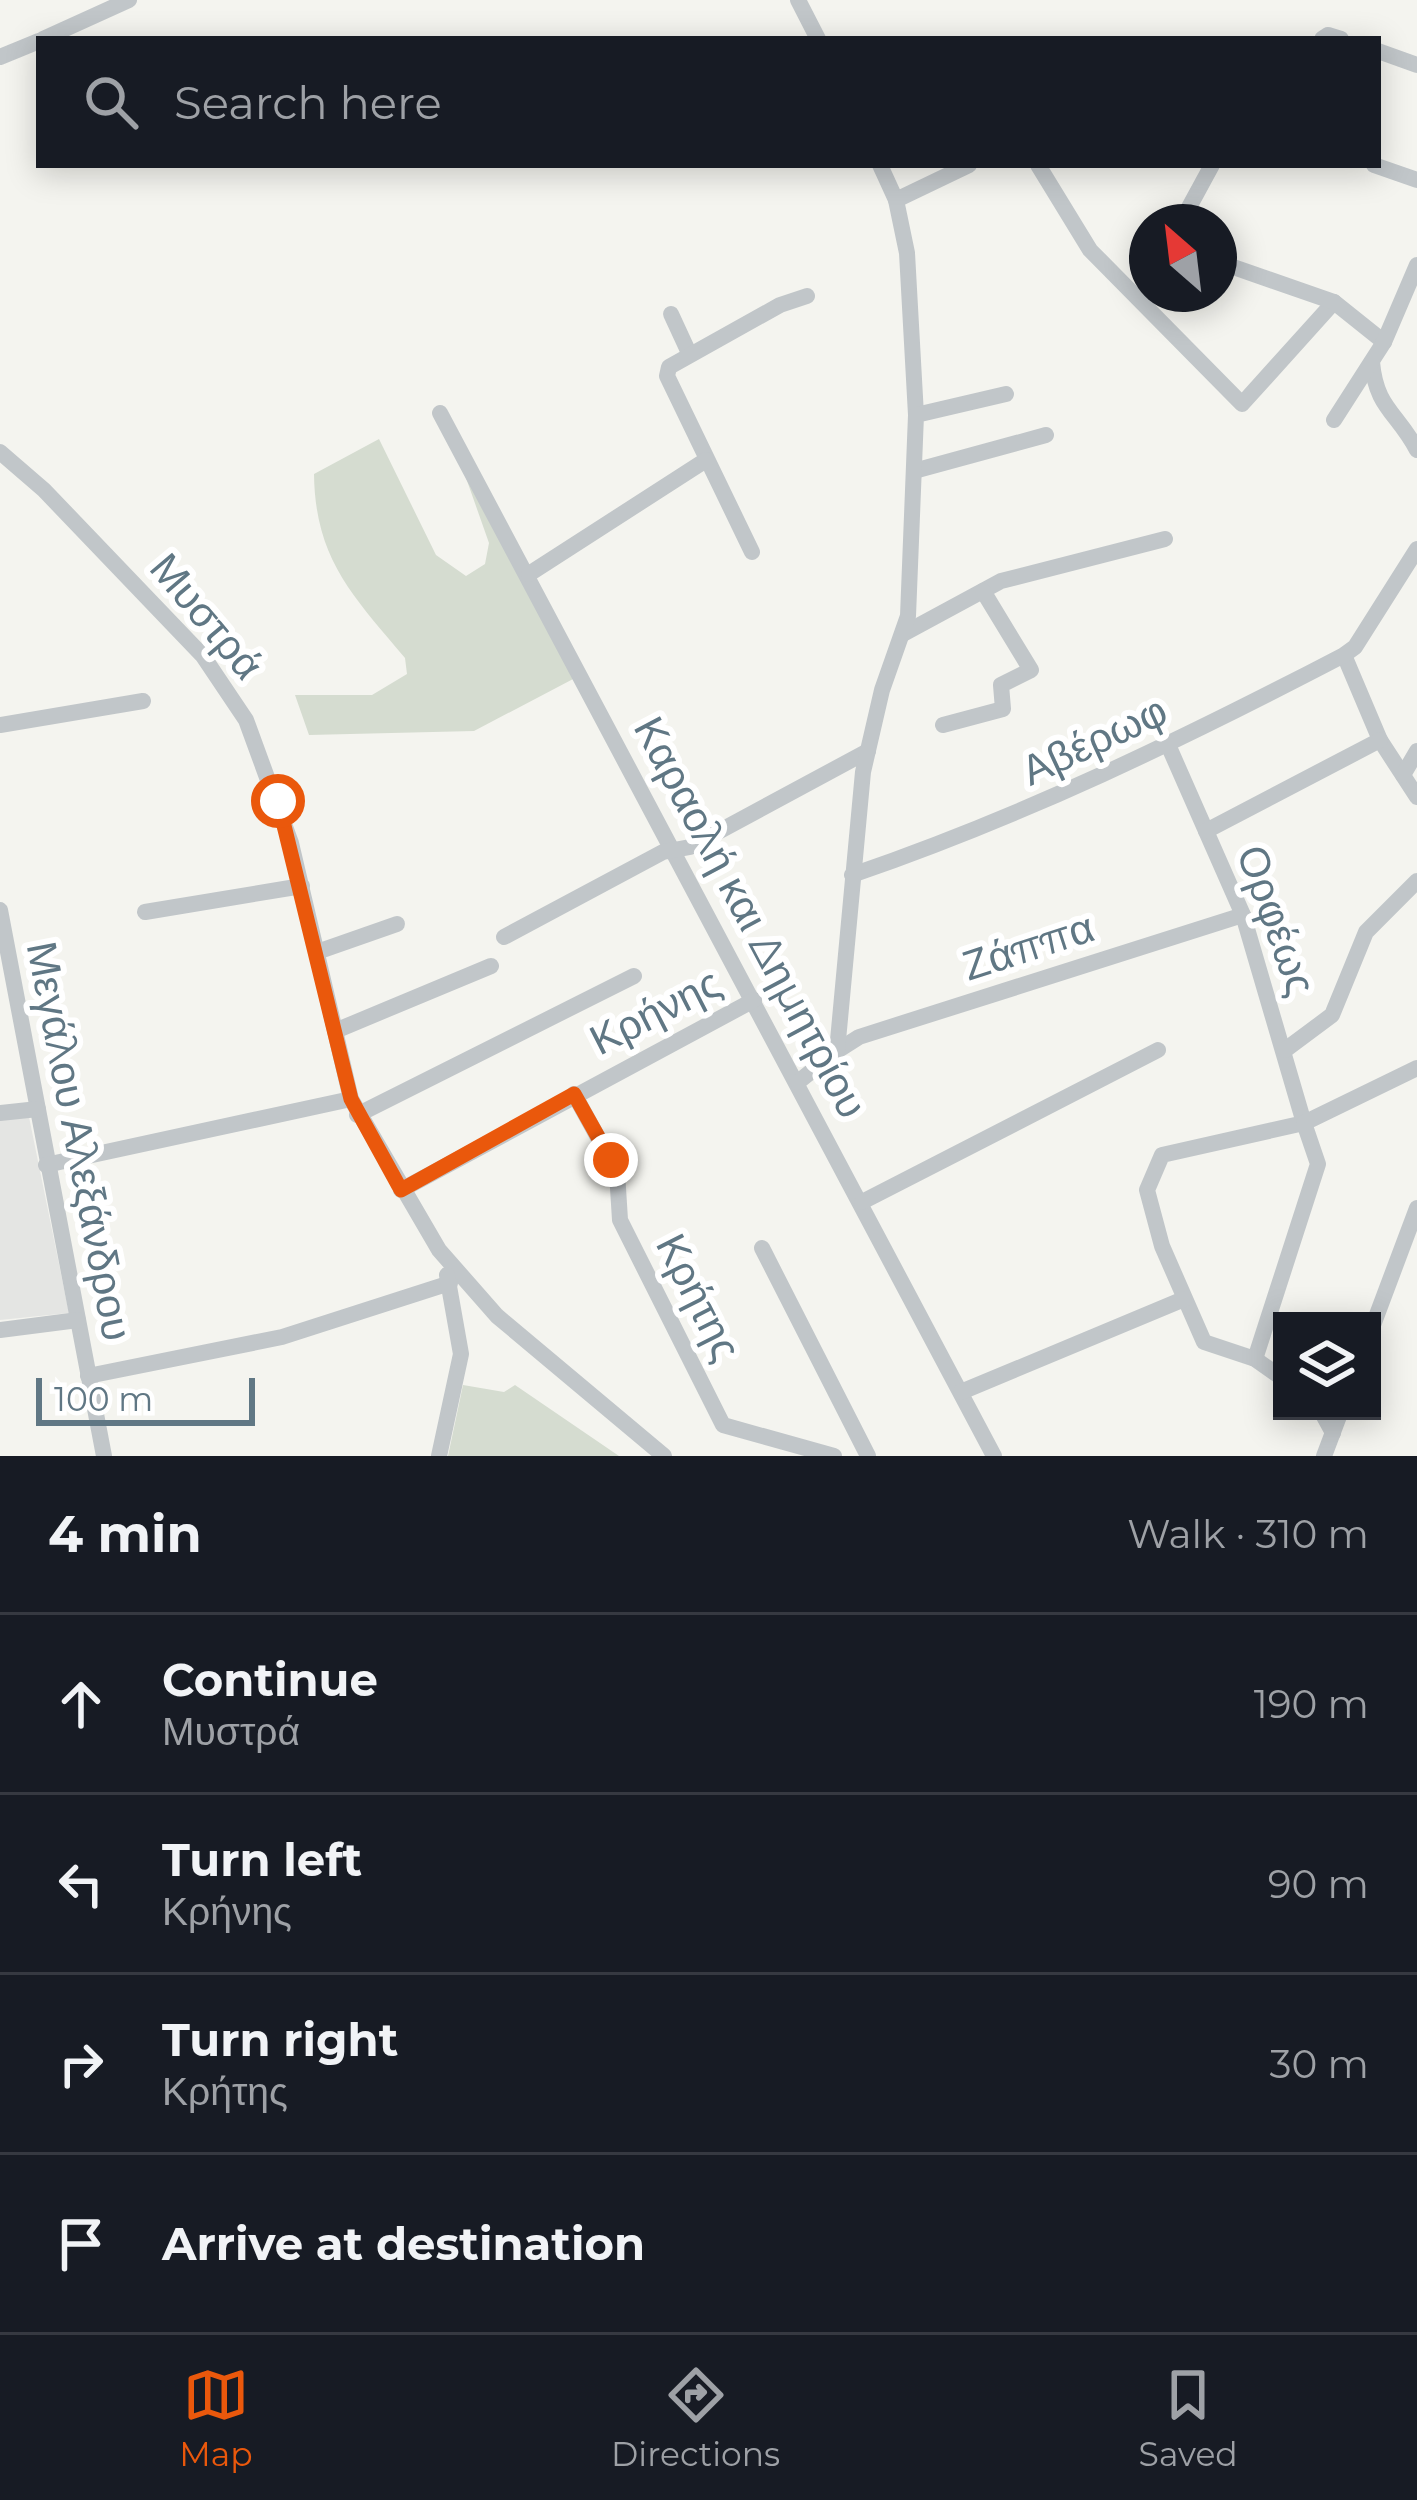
<!DOCTYPE html>
<html lang="en">
<head>
<meta charset="utf-8">
<style>
	body { margin:0; font-family:Montserrat,sans-serif; background:#242831; color:#f1f3f6 }
	.controls { position:absolute; right:36px; bottom:36px; display:grid; overflow:hidden; border-radius:0px; box-shadow:0 6px 30px #0003 }
	.controls button { width:108px; height:108px; display:grid; place-items:center; padding:0; border:0; border-bottom:3px solid #363941; background:#171b24; color:#f1f3f6; font:60px sans-serif }
	.compass { position:absolute; left:1129px; top:204px; width:108px; height:108px; border-radius:50%; background:#171b24; box-shadow:0 6px 30px #0003; rotate:332deg }
	.scale { position:absolute; left:36px; bottom:30px; width:219px; box-sizing:border-box; padding-left:12px; border:6px solid #607784; border-top:0; font-size:33px; line-height:42px; white-space:nowrap; color:#607784; -webkit-text-stroke:9px #fff; paint-order:stroke }
	.stop { position:absolute; width:36px; height:36px; margin:-27px; border:9px solid #ea580c; border-radius:50%; background:#fff }
	.stop.end { background:#ea580c; border-color:#fff; box-shadow:0 3px 12px #0008 }
	.list { margin:0; padding:0; list-style:none }
	h2 { display:flex; justify-content:space-between; align-items:center; height:156px; margin:0; padding:0 48px; font-size:51px }
	h2 small { font-size:39px; font-weight:400; color:#9ea1a6 }
	.list li { display:grid; grid-template-columns:78px 1fr auto; gap:36px; align-items:center; box-sizing:border-box; height:180px; padding:0 48px; border-top:3px solid #363941 }
	.list b { display:block; font-size:45px; white-space:nowrap }
	.list p { margin:0; font-size:39px; white-space:nowrap; color:#9ea1a6 }
	.list em { font-size:39px; font-style:normal; color:#9ea1a6 }
	.icon { flex:none; width:66px; height:66px; fill:none; stroke:currentColor; stroke-width:2; stroke-linecap:round; stroke-linejoin:round }
	.map { position:relative; flex:none; width:1417px; height:1456px; overflow:hidden }
	.search { position:absolute; background:#171b24; box-shadow:0 6px 30px #0003; left:36px; right:36px; top:36px; height:132px; display:flex; align-items:center; gap:30px; box-sizing:border-box; padding:0 42px; border-radius:0px; color:#9ea1a6; font-size:45px }
	.sheet { height:876px; background:#171b24 }
	nav { display:flex; justify-content:space-around; align-items:center; box-sizing:border-box; height:168px; border-top:3px solid #363941; background:#171b24; font-size:33px; color:#9ea1a6 }
	nav a { display:grid; justify-items:center; gap:6px }
	nav .on { color:#ea580c }
	.map>svg:first-child { display:block }
</style>
</head>
<body>
<div class="map">
<svg width="1417" height="1456" viewBox="0 0 1417 1456">
	<rect width="100%" height="100%" fill="#f4f4ef"/>
	<path fill="#e4e5e3" d="M 29,1117 L 69,1313 L 0,1320 L 0,1120 Z"/>
	<g fill="#d5dcd0">
		<path d="M 379,439 L 436,555 L 466,576 L 485,564 L 489,543 L 465,475 L 575,678 L 474,731 L 309,735 L 295,695 L 372,695 L 407,674 L 405,658 C 353,596 315,559 314,474 Z"/>
		<path d="M 463,1385 L 504,1392 L 515,1385 L 619,1456 L 448,1456 Z"/>
	</g>
	<g fill="none" stroke-linecap="round" stroke-linejoin="round">
		<g stroke="#c1c6c9" stroke-width="16">
			<path d="M 798,0 L 818,39"/>
			<path d="M 43,39 L 129,0"/>
			<path d="M 1322,39 L 1328,35 L 1341,39"/>
			<path d="M 1378,51 L 1417,65"/>
			<path d="M 0,57 L 39,41"/>
			<path d="M 880,165 L 896,200"/>
			<path d="M 1038,165 L 1090,250 L 1242,404 L 1334,302"/>
			<path d="M 1374,165 L 1417,180"/>
			<path d="M 1181,222 L 1212,165"/>
			<path d="M 1219,262 L 1334,302 L 1384,342"/>
			<path d="M 671,314 L 689,353"/>
			<path d="M 1372,362 C 1376,408 1397,412 1417,450"/>
			<path d="M 440,413 L 994,1456"/>
			<path d="M 916,415 L 907,253 L 896,200 L 969,165"/>
			<path d="M 1334,420 L 1384,342 L 1417,265"/>
			<path d="M 0,452 L 44,490 L 203,656 L 246,720 L 291,843 L 351,1099 L 439,1250 L 497,1316 L 664,1456"/>
			<path d="M 914,471 L 1046,435"/>
			<path d="M 752,552 L 667,376 L 669,367 L 780,305 L 807,296"/>
			<path d="M 529,574 L 706,460"/>
			<path d="M 903,634 L 1001,581 L 1165,539"/>
			<path d="M 1344,655 L 1380,740 L 1417,797"/>
			<path d="M 0,725 L 143,701"/>
			<path d="M 943,725 L 1003,709 L 1001,685 L 1031,670 L 983,591"/>
			<path d="M 1169,747 L 1243,915 L 1304,1123 L 1162,1155 L 1147,1190 L 1162,1246 L 1204,1342 L 1255,1359 L 1282,1378"/>
			<path d="M 1403,775 L 1417,751"/>
			<path d="M 1206,831 L 1380,740"/>
			<path d="M 852,875 C 1024,816 1183,739 1344,655 L 1355,647 L 1417,549"/>
			<path d="M 0,910 L 104,1456"/>
			<path d="M 145,912 L 302,886"/>
			<path d="M 504,937 L 663,852 L 690,847 L 868,751"/>
			<path d="M 317,952 L 397,924"/>
			<path d="M 335,1031 L 491,966"/>
			<path d="M 1285,1050 L 1332,1015 L 1366,932 L 1417,881"/>
			<path d="M 837,1051 L 859,1037 L 1243,915"/>
			<path d="M 798,1082 L 837,1051 L 863,772 L 882,690 L 908,616 L 916,415 L 1006,394"/>
			<path d="M 574,1094 L 617,1172 L 620,1220 L 723,1425 L 834,1456"/>
			<path d="M 0,1113 L 38,1109"/>
			<path d="M 357,1115 L 634,976"/>
			<path d="M 46,1165 L 351,1099"/>
			<path d="M 401,1190 L 754,1000"/>
			<path d="M 862,1202 L 1158,1050"/>
			<path d="M 762,1248 L 868,1456"/>
			<path d="M 1372,1328 L 1417,1208"/>
			<path d="M 0,1330 L 78,1320"/>
			<path d="M 1255,1359 L 1318,1164 L 1304,1123 L 1417,1068"/>
			<path d="M 88,1376 L 282,1337 L 450,1283"/>
			<path d="M 961,1392 L 1184,1299"/>
			<path d="M 1321,1411 L 1333,1433"/>
			<path d="M 439,1456 L 461,1354 L 447,1275"/>
			<path d="M 1324,1456 L 1341,1411"/>
		</g>
	</g>
	<g fill="none" stroke-linecap="round" stroke-linejoin="round">
		<path stroke="#ea580c" stroke-width="15" d="M 278,801 L 351,1099 L 401,1190 L 574,1094 L 611,1160"/>
	</g>
	<g text-anchor="middle" stroke-width="12" stroke-linejoin="round" paint-order="stroke">
		<g font-size="42" fill="#607784" stroke="#fff">
			<text transform="translate(207 616) rotate(50)" y="15">Μυστρά</text>
			<text transform="translate(1094 740) rotate(-25)" y="15">Αβέρωφ</text>
			<text transform="translate(751 917) rotate(62)" y="15">Καραολή και Δημητρίου</text>
			<text transform="translate(1277 920) rotate(70)" y="15">Ορφέως</text>
			<text transform="translate(1028 946) rotate(-18)" y="15">Ζάππα</text>
			<text transform="translate(655 1011) rotate(-27)" y="15">Κρήνης</text>
			<text transform="translate(80 1141) rotate(79)" y="15">Μεγάλου Αλεξάνδρου</text>
			<text transform="translate(699 1297) rotate(63)" y="15">Κρήτης</text>
		</g>
	</g>
</svg>
<div class="controls">
<button><svg class="icon" aria-label="layers" viewBox="0 0 24 24"><path d="M12 4l9 5-9 5-9-5zM3 14l9 5 9-5"/></svg></button>
</div>
<svg class="compass" viewBox="-18 -18 36 36"><path d="M0-13l5 13h-10z" fill="#e53935"/><path d="M0 13l5-13h-10z" fill="#9ea1a6"/></svg>
<div class="scale">100 m</div>
<div class="stop" style="left:278px;top:801px"></div>
<div class="stop end" style="left:611px;top:1160px"></div>
<div class="search"><svg class="icon" aria-label="search" viewBox="0 0 24 24"><circle cx="10" cy="10" r="6"/><path d="M15 15l6 6"/></svg>Search here</div>
</div>
<section class="sheet">
<h2>4 min<small>Walk · 310 m</small></h2>
<ul class="list">
<li><svg class="icon" aria-label="ahead" viewBox="0 0 24 24"><path d="M12 20V5M6 11l6-6 6 6"/></svg><div><b>Continue</b><p>Μυστρά</p></div><em>190 m</em></li>
<li><svg class="icon" aria-label="left" viewBox="0 0 24 24"><path d="M17 20v-9H6M10 6l-5 5 5 5"/></svg><div><b>Turn left</b><p>Κρήνης</p></div><em>90 m</em></li>
<li><svg class="icon" aria-label="right" viewBox="0 0 24 24"><path d="M7 20v-9h11M14 6l5 5-5 5"/></svg><div><b>Turn right</b><p>Κρήτης</p></div><em>30 m</em></li>
<li><svg class="icon" aria-label="arrive" viewBox="0 0 24 24"><path d="M6 21V4h12l-3 4 3 4H6"/></svg><div><b>Arrive at destination</b></div></li>
</ul>
</section>
<nav>
<a class="on"><svg class="icon" aria-label="map" viewBox="0 0 24 24"><path d="M3 6l6-2 6 2 6-2v14l-6 2-6-2-6 2zM9 4v14M15 6v14"/></svg>Map</a>
<a><svg class="icon" aria-label="directions" viewBox="0 0 24 24"><path d="M12 3l9 9-9 9-9-9zM9 14v-3h6M13 9l2 2-2 2"/></svg>Directions</a>
<a><svg class="icon" aria-label="saved" viewBox="0 0 24 24"><path d="M7 4h10v16l-5-4-5 4z"/></svg>Saved</a>
</nav>
</body>
</html>
